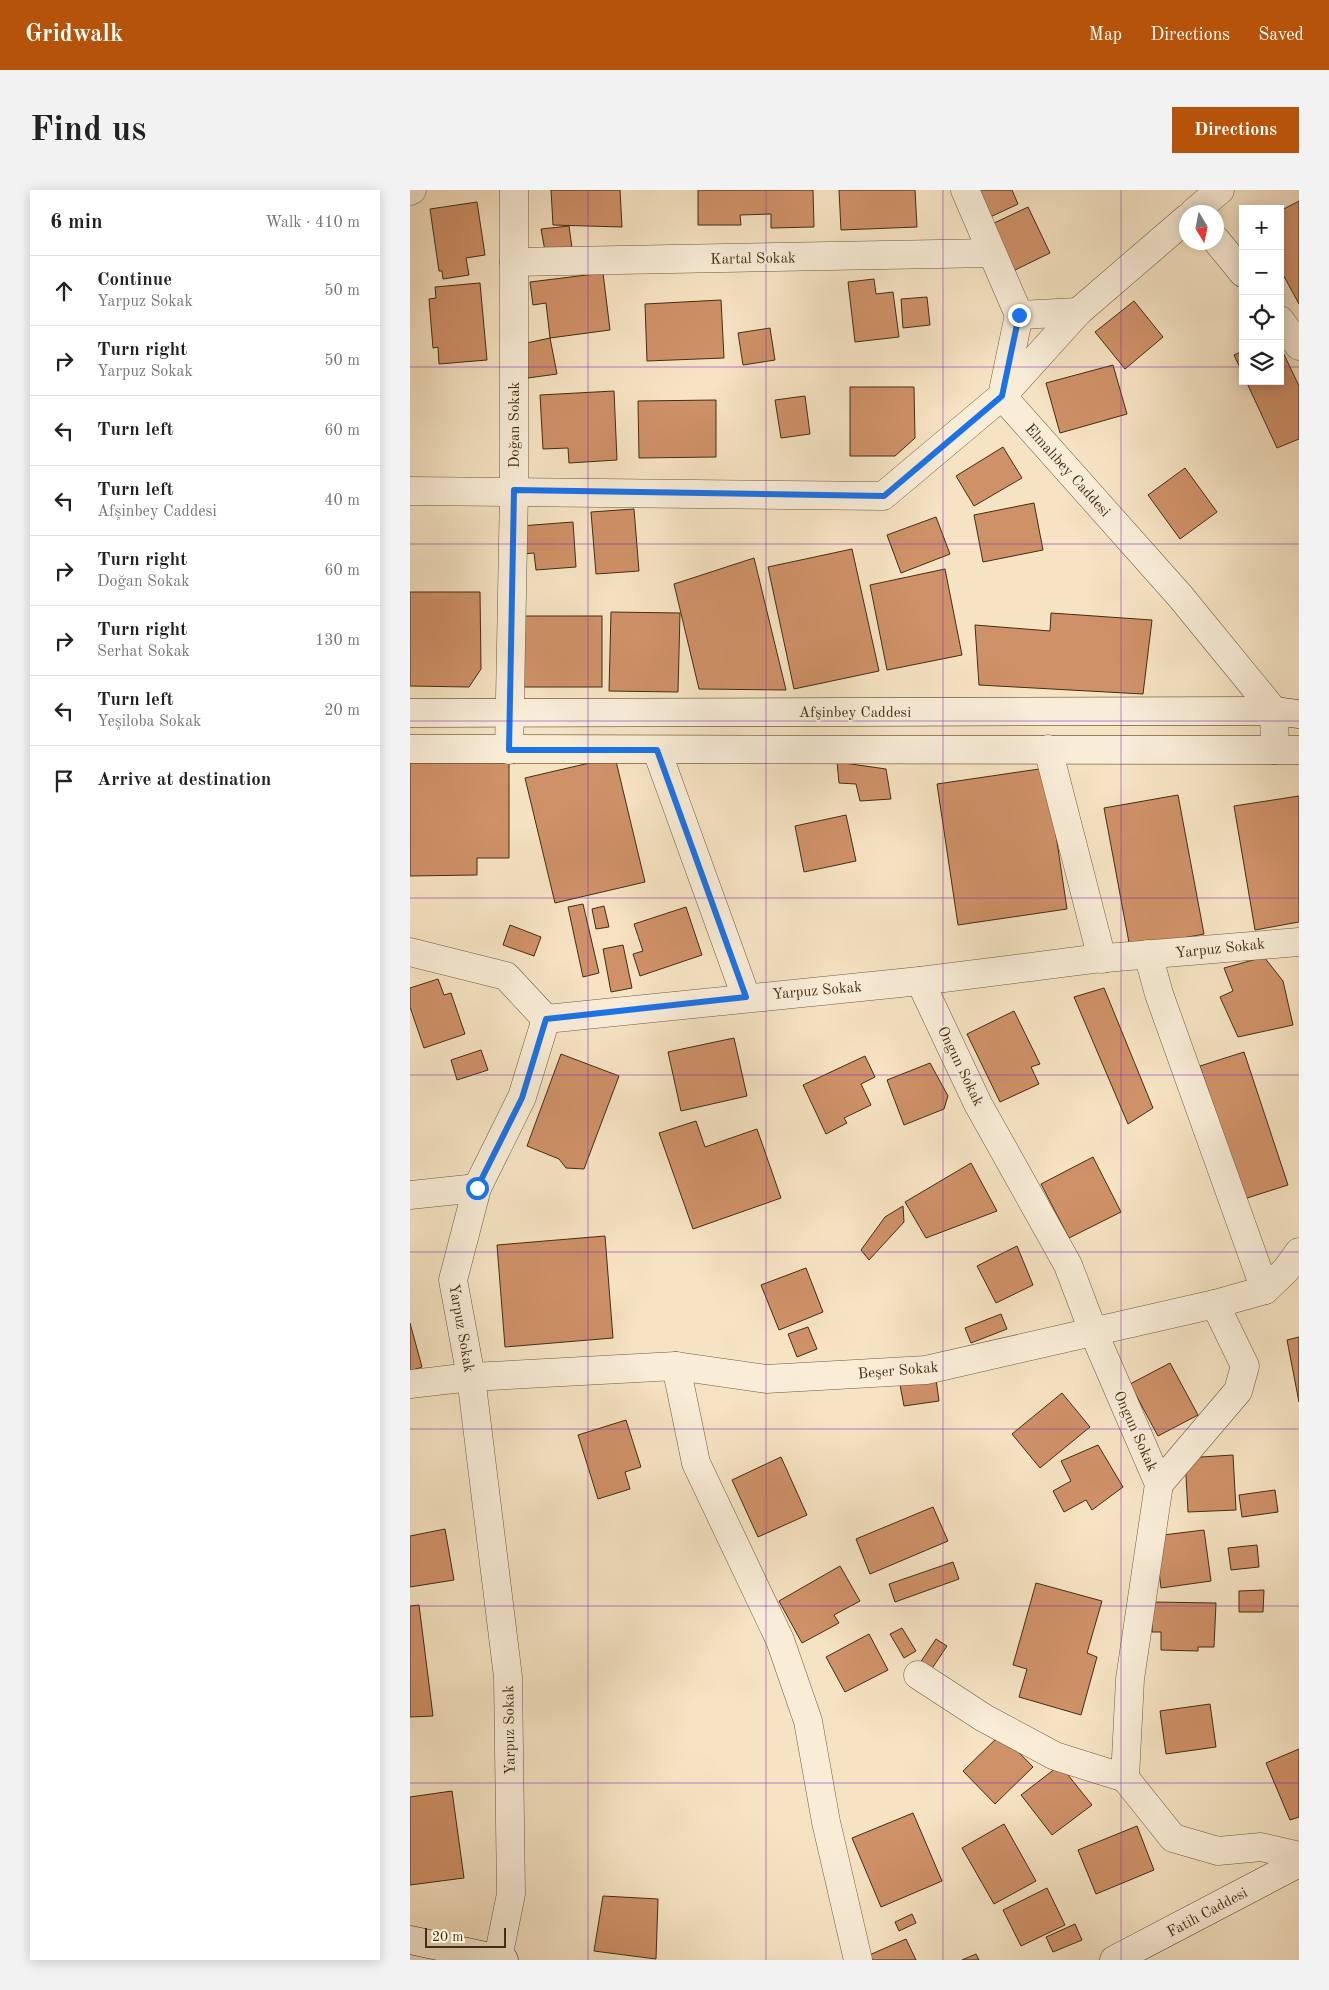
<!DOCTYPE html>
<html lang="en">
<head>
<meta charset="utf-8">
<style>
	body { margin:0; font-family:"Old Standard TT",serif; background:#f2f2f2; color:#222 }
	.controls { position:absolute; right:15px; top:15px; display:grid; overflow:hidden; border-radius:0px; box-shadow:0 2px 12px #0003 }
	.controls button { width:45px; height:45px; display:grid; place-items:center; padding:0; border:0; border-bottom:1px solid #e0e0e0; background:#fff; color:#222; font:25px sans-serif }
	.compass { position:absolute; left:769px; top:15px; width:45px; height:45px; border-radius:50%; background:#fff; box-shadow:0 2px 12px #0003; rotate:170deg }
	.scale { position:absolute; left:15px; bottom:12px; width:81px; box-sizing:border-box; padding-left:5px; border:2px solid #422e11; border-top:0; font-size:14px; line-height:18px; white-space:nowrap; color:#422e11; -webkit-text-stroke:4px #f9edd8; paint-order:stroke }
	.stop { position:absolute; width:15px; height:15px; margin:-11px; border:4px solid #1a73e8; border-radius:50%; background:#fff }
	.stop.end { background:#1a73e8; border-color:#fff; box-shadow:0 1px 5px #0008 }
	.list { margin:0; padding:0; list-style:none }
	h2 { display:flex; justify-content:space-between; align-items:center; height:65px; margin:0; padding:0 20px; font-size:21px }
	h2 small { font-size:16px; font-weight:400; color:#767676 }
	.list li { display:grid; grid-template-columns:32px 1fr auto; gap:15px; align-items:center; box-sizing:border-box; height:70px; padding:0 20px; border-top:1px solid #e0e0e0 }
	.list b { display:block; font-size:19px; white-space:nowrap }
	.list p { margin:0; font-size:16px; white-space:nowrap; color:#767676 }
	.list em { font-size:16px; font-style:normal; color:#767676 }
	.icon { flex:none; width:28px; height:28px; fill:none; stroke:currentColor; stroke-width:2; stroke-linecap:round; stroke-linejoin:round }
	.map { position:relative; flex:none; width:889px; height:1770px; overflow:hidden; border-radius:0px }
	header { display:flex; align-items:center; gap:30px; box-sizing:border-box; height:70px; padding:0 25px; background:#b45309; color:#fff }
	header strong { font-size:24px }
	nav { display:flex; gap:28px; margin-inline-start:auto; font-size:18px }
	.intro { display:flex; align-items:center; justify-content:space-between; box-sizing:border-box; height:120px; padding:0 30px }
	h1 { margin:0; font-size:35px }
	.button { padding:12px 22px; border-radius:0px; background:#b45309; color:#fff; font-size:18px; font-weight:700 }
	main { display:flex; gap:30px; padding:0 30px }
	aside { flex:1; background:#fff; border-radius:0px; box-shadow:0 2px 12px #0003 }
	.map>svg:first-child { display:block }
</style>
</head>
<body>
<header>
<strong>Gridwalk</strong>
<nav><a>Map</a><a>Directions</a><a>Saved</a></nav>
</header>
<div class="intro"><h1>Find us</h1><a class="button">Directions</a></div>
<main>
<aside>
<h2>6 min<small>Walk · 410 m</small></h2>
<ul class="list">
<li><svg class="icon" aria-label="ahead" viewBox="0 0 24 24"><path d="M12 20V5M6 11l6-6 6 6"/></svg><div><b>Continue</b><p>Yarpuz Sokak</p></div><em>50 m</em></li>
<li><svg class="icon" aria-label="right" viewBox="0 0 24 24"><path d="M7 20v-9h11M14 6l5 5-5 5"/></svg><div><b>Turn right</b><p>Yarpuz Sokak</p></div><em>50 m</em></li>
<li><svg class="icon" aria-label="left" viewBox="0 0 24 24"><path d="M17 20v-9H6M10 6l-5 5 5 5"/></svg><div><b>Turn left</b></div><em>60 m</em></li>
<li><svg class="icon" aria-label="left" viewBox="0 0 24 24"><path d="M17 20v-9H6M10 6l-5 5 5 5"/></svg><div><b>Turn left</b><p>Afşinbey Caddesi</p></div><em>40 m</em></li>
<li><svg class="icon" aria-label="right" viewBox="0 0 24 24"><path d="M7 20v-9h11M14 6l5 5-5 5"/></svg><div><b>Turn right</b><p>Doğan Sokak</p></div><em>60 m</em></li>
<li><svg class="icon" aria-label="right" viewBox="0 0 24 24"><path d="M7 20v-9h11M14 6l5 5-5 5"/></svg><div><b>Turn right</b><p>Serhat Sokak</p></div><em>130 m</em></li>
<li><svg class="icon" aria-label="left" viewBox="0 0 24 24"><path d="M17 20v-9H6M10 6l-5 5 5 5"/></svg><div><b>Turn left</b><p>Yeşiloba Sokak</p></div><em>20 m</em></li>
<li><svg class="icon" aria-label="arrive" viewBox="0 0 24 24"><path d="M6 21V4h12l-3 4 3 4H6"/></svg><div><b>Arrive at destination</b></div></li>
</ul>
</aside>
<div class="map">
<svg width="889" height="1770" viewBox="0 0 889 1770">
	<rect width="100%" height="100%" fill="#f6e3c3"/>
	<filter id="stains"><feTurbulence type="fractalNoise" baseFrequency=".004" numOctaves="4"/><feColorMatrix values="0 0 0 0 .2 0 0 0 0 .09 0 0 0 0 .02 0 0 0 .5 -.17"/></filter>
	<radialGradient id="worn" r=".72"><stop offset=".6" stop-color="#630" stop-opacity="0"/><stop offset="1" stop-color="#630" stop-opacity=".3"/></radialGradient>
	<g fill="#cf9168" stroke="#422e11">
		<path d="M 141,0 L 210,0 L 212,37 L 143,35 Z"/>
		<path d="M 288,0 L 403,0 L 404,37 L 361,38 L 361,24 L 330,25 L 331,35 L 288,35 Z"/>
		<path d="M 429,0 L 505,0 L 507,37 L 431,40 Z"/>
		<path d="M 567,0 L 602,0 L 608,14 L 576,29 Z"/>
		<path d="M 889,11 L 889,114 L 870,79 L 870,21 Z"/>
		<path d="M 67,12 L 75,65 L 56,68 L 59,85 L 33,89 L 32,81 L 29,81 L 20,19 Z"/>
		<path d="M 618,17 L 640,63 L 603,81 L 580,35 Z"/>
		<path d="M 159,36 L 162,58 L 135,61 L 131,39 Z"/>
		<path d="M 193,83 L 200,140 L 140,148 L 136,113 L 123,115 L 120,92 Z"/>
		<path d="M 464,89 L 466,104 L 483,102 L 489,147 L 445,152 L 438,92 Z"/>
		<path d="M 70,93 L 77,170 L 29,174 L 28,157 L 23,158 L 19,109 L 26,108 L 25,97 Z"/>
		<path d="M 517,107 L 520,135 L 493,138 L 491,109 Z"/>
		<path d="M 311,110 L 314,168 L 237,171 L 235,114 Z"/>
		<path d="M 724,111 L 753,147 L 715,179 L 685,142 Z"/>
		<path d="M 360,138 L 365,170 L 333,175 L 328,143 Z"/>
		<path d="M 140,148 L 147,184 L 118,188 L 112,154 Z"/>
		<path d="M 870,156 L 889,196 L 889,249 L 867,258 L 836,191 L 870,191 Z"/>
		<path d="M 833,161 L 833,184 L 824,165 Z"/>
		<path d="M 703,175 L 717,224 L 650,243 L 636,193 Z"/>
		<path d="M 440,197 L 504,197 L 505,248 L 485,266 L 440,266 Z"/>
		<path d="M 204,201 L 207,270 L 159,273 L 158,258 L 133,259 L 130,205 Z"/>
		<path d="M 395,206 L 400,244 L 371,248 L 365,210 Z"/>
		<path d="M 306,210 L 306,267 L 229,268 L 228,211 Z"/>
		<path d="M 593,257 L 612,288 L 564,316 L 546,286 Z"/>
		<path d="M 775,278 L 807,322 L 770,349 L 738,305 Z"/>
		<path d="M 624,313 L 633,360 L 573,372 L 564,325 Z"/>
		<path d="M 224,319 L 229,381 L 186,384 L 181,322 Z"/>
		<path d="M 526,327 L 540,364 L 491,383 L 477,345 Z"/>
		<path d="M 163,332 L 166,377 L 126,380 L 124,363 L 112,364 L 110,336 Z"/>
		<path d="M 442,359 L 469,481 L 384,499 L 358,377 Z"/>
		<path d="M 344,368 L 376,500 L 289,499 L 264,394 Z"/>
		<path d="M 535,379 L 552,465 L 477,480 L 460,395 Z"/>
		<path d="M 0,402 L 70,402 L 71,479 L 59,497 L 0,496 Z"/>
		<path d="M 201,422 L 270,423 L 268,502 L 199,501 Z"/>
		<path d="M 641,423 L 742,430 L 733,504 L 569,495 L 565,435 L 640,441 Z"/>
		<rect x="109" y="426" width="83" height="71"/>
		<path d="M 0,567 L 99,567 L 99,668 L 67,668 L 67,685 L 0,686 Z"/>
		<path d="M 205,567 L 235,692 L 145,713 L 115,588 Z"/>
		<path d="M 427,572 L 476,579 L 481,609 L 450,611 L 446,594 L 429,593 Z"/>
		<path d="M 636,578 L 657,719 L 548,735 L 527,594 Z"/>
		<path d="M 768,605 L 794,744 L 720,758 L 694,618 Z"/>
		<path d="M 889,606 L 889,732 L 845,740 L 824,616 Z"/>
		<path d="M 436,625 L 446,671 L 394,682 L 385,636 Z"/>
		<path d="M 173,714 L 189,783 L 173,787 L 158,717 Z"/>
		<path d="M 194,716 L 199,737 L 186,739 L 182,719 Z"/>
		<path d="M 276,717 L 292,765 L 230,786 L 223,764 L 233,761 L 224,734 Z"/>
		<path d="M 100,735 L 131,747 L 124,766 L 93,755 Z"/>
		<path d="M 213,755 L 222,798 L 201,802 L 193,759 Z"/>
		<path d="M 854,767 L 873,791 L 883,835 L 828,847 L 810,807 L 823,801 L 814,778 Z"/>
		<path d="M 28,789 L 34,805 L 41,803 L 55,844 L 14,858 L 0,817 L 0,798 Z"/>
		<path d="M 694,798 L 743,918 L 718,934 L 664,807 Z"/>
		<path d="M 604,821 L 630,874 L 621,877 L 629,894 L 590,912 L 557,844 Z"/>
		<path d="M 324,848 L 337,906 L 271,921 L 258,862 Z"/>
		<path d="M 71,860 L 78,880 L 47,890 L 41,870 Z"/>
		<path d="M 834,862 L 878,995 L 834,1009 L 790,876 Z"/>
		<path d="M 151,864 L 209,886 L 174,979 L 156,978 L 149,969 L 117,956 Z"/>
		<path d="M 455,866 L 465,887 L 451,894 L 461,915 L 434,928 L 437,933 L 416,944 L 393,895 Z"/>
		<path d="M 520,873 L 538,906 L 534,919 L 494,935 L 477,890 Z"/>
		<path d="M 286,931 L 295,957 L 347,939 L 371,1008 L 283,1039 L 249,943 Z"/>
		<path d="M 683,967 L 711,1022 L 659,1048 L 631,994 Z"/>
		<path d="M 561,973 L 587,1021 L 516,1048 L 495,1012 Z"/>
		<path d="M 493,1016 L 494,1032 L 459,1070 L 451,1060 L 475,1027 Z"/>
		<path d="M 195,1046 L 203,1148 L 95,1157 L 87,1055 Z"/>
		<path d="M 607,1056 L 623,1095 L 586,1113 L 567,1076 Z"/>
		<path d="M 396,1078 L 413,1122 L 369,1140 L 351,1095 Z"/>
		<path d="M 591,1124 L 597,1139 L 561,1153 L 555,1138 Z"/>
		<path d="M 0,1133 L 12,1177 L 0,1181 Z"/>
		<path d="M 398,1137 L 407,1159 L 387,1167 L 378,1144 Z"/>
		<path d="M 889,1147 L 889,1212 L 877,1150 Z"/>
		<path d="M 760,1173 L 788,1225 L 748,1246 L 720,1194 Z"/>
		<path d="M 526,1189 L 529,1211 L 494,1216 L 490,1195 Z"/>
		<path d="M 652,1203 L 680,1237 L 630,1278 L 602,1244 Z"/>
		<path d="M 216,1230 L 231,1277 L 215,1282 L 220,1299 L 188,1309 L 168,1245 Z"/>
		<path d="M 688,1255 L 713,1297 L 682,1320 L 676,1310 L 654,1322 L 643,1301 L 661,1291 L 651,1271 Z"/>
		<path d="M 823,1265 L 826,1320 L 778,1322 L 775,1268 Z"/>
		<path d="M 371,1267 L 397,1325 L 348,1347 L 322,1290 Z"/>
		<path d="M 865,1300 L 868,1322 L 832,1327 L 829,1305 Z"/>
		<path d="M 523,1317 L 538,1351 L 460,1384 L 446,1349 Z"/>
		<path d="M 35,1339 L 44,1390 L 0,1397 L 0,1346 Z"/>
		<path d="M 794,1340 L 801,1391 L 751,1398 L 745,1346 Z"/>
		<path d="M 847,1355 L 849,1377 L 821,1380 L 818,1358 Z"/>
		<path d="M 543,1372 L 549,1389 L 485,1412 L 479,1394 Z"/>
		<path d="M 430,1376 L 450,1411 L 424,1425 L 429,1433 L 392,1453 L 369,1411 Z"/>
		<path d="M 626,1393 L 692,1411 L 677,1463 L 687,1467 L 671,1525 L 609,1507 L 617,1479 L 603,1475 Z"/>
		<path d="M 854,1400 L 853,1422 L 829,1422 L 829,1401 Z"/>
		<path d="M 742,1412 L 806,1413 L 804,1457 L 788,1457 L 788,1461 L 751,1460 L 751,1442 L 742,1442 Z"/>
		<path d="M 9,1415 L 23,1526 L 0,1527 L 0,1416 Z"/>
		<path d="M 492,1438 L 506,1461 L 494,1468 L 480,1444 Z"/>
		<path d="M 459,1444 L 478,1480 L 435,1502 L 416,1467 Z"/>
		<path d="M 526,1449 L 537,1456 L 521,1480 L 510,1473 Z"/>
		<path d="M 800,1514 L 806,1557 L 756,1564 L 750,1521 Z"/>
		<path d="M 591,1544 L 623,1577 L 585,1614 L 553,1581 Z"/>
		<path d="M 889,1559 L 889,1627 L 880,1630 L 856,1573 Z"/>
		<path d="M 650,1575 L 682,1615 L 642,1645 L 611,1605 Z"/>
		<path d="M 42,1601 L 54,1688 L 0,1695 L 0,1607 Z"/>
		<path d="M 503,1623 L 532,1691 L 471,1717 L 442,1648 Z"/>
		<path d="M 594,1634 L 626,1691 L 584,1714 L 552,1658 Z"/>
		<path d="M 727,1636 L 744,1680 L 686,1704 L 668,1660 Z"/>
		<path d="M 637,1698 L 655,1735 L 611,1756 L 593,1720 Z"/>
		<path d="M 193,1706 L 248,1709 L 246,1769 L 184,1761 Z"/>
		<path d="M 502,1724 L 506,1733 L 489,1741 L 485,1732 Z"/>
		<path d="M 665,1734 L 672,1750 L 643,1762 L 636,1747 Z"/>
		<path d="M 496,1749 L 506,1770 L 459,1770 L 457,1766 Z"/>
		<path d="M 566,1764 L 569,1770 L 552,1770 Z"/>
	</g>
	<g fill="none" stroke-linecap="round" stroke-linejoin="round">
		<defs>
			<g id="street">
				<path d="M 0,1 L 2,0"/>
				<path d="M 784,22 L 810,0"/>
				<path d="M 776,29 L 668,122 L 592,206 L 770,406 L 864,521 L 865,560"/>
				<path d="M 806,50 L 833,83"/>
				<path d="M 104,72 L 582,63"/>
				<path d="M 609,125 L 668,122"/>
				<path d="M 870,130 L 889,156"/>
				<path d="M 0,301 L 473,306 L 592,206 L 609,125 L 555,0"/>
				<path d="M 638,559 L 692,769"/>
				<path d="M 99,560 L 104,301 L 104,0"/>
				<path d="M 247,561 L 336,807"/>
				<path d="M 0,762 L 96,786 L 136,829"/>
				<path d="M 738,764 L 749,804 L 855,1100"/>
				<path d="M 510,791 L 568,914 L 658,1075 L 683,1141 L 749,1294 L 720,1489 L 715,1588 L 763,1648 L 808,1661 L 851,1657 L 889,1666"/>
				<path d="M 0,1005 L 67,998"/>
				<path d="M 266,1176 L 286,1273 L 370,1450 L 398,1531 L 416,1632 L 448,1770"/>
				<path d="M 0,1194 L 61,1187 L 266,1176 L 356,1189 L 516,1180 L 805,1114 L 855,1100 L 876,1080 L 889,1062"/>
				<path d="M 749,1294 L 828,1201 L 835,1176 L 805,1114"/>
				<path d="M 508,1485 L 574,1528 L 645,1566 L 715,1588"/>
				<path d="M 88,1768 L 101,1704 L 98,1487 L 61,1187 L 43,1090 L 67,998 L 112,907 L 136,829 L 510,791 L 683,769 L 889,752"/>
			</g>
			<g id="secondary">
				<path d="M 0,523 L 864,521 L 889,524"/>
				<path d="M 0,559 L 889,560"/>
				<path d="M 0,1750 L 94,1770"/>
				<path d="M 704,1770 L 889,1673"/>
			</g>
		</defs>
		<use href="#street" stroke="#6f5b3e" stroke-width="29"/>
		<use href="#secondary" stroke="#422e11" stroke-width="29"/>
		<use href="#street" stroke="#f9edd8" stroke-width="28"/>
		<use href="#secondary" stroke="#f9edd8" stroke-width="28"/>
	</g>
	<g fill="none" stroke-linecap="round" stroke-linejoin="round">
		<path stroke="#1a73e8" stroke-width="6" d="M 67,998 L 112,908 L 136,829 L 336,807 L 247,560 L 99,560 L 104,300 L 474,306 L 592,206 L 609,125"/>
	</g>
	<path fill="none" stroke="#7b2cbf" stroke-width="1" stroke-opacity="0.55" d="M 178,0 L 178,1770M 356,0 L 356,1770M 533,0 L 533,1770M 711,0 L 711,1770M 0,177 L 833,177M 870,177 L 889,177M 0,354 L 889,354M 0,531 L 889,531M 0,708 L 889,708M 0,885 L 889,885M 0,1062 L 889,1062M 0,1239 L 889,1239M 0,1416 L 889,1416M 0,1593 L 889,1593"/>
	<g text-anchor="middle" stroke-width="4" stroke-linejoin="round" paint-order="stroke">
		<g font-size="15" fill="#422e11" stroke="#f9edd8">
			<text transform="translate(343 68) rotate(-1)" y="5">Kartal Sokak</text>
			<text transform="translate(104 235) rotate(-90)" y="5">Doğan Sokak</text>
			<text transform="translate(658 280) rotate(48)" y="5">Elmalıbey Caddesi</text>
			<text x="445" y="527">Afşinbey Caddesi</text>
			<text transform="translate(810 758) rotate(-6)" y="5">Yarpuz Sokak</text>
			<text transform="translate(407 800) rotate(-5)" y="5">Yarpuz Sokak</text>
			<text transform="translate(551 876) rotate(64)" y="5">Ongun Sokak</text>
			<text transform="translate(52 1138) rotate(80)" y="5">Yarpuz Sokak</text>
			<text transform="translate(488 1180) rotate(-5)" y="5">Beşer Sokak</text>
			<text transform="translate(726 1241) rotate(66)" y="5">Ongun Sokak</text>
			<text transform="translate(99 1540) rotate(-91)" y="5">Yarpuz Sokak</text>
			<text transform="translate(797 1722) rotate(-28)" y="5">Fatih Caddesi</text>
		</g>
	</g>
	<rect width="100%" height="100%" filter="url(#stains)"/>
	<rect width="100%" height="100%" fill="url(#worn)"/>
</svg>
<div class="controls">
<button>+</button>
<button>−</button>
<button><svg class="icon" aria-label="locate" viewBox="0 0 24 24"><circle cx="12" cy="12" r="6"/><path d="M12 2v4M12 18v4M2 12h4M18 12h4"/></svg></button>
<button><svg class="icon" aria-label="layers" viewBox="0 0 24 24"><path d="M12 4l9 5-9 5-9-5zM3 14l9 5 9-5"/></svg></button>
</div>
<svg class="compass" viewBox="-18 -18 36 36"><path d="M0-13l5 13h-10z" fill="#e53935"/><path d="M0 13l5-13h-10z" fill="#767676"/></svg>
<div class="scale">20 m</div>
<div class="stop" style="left:67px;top:998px"></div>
<div class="stop end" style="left:609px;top:125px"></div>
</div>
</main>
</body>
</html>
